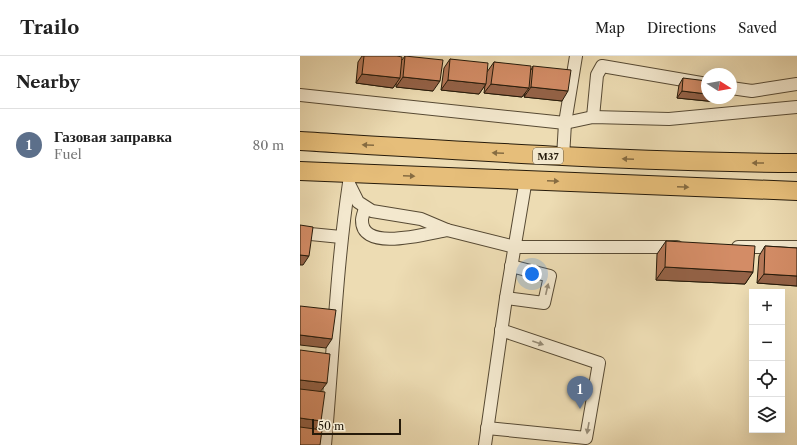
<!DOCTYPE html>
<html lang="en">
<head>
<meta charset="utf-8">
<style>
	body { margin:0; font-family:"Libre Caslon Text",serif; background:#f2f2f2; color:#222 }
	.controls { position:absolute; right:12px; bottom:12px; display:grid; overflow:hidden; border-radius:0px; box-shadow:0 4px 16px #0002 }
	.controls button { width:36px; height:36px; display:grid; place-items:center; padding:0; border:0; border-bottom:1px solid #e0e0e0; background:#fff; color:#222; font:20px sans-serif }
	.compass { position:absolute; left:401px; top:12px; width:36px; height:36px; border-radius:50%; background:#fff; box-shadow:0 4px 16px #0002; rotate:101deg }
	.scale { position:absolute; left:12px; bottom:10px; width:89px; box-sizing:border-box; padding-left:4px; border:2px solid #251a0a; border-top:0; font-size:11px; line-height:14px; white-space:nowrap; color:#251a0a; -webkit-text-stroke:3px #f3e8ce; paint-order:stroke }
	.you { position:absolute; left:232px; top:218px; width:14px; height:14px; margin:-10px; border:3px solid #fff; border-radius:50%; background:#1a73e8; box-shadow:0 0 0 6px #1a73e833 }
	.badge { display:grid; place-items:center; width:26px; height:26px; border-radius:50%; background:#b45309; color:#fff; font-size:13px; font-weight:700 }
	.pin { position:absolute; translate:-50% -33px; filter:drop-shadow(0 1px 2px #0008) }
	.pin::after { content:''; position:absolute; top:21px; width:14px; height:12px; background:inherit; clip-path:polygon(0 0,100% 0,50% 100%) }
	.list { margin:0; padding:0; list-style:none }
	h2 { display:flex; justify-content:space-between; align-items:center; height:52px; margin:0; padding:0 16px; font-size:17px }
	h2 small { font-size:13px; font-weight:400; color:#767676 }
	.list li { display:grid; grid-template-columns:26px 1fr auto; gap:12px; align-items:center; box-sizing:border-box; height:72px; padding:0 16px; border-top:1px solid #e0e0e0 }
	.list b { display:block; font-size:15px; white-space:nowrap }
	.list p { margin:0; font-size:13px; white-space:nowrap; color:#767676 }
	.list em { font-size:13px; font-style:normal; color:#767676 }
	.icon { flex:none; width:22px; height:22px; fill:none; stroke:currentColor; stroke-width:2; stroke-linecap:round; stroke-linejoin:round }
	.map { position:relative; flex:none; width:497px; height:389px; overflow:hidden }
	header { display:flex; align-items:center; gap:24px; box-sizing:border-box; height:56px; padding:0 20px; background:#fff; border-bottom:1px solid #e0e0e0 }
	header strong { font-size:19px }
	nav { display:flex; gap:22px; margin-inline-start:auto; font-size:14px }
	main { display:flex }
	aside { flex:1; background:#fff }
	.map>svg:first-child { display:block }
</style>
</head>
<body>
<header>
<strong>Trailo</strong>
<nav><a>Map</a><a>Directions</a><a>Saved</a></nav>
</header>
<main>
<aside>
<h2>Nearby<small></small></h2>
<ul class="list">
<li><span class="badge" style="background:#5c6f8a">1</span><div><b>Газовая заправка</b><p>Fuel</p></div><em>80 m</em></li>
</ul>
</aside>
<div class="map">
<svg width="497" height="389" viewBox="0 0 497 389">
	<rect width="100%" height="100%" fill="#eddcb3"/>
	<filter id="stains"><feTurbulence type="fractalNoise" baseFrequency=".005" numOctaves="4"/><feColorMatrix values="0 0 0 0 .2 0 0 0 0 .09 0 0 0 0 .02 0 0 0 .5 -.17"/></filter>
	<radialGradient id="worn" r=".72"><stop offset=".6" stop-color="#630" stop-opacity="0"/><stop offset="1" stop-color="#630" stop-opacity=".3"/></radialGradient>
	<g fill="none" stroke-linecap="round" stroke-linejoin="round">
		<defs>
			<g id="minor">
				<path d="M 431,32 L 452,35 L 497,28"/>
				<path d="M 0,39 L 265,67 L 293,61 L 369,63 L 497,51"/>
				<path d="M 293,61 L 297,19 L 302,10 L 407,28"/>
				<path d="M 263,101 L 265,67 L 276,0"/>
				<path d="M 49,128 L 58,146 L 72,155 L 121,163 L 147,174 L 215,191 L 377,191"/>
				<path d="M 65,152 C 64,156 62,161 62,164 C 61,197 129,177 147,174"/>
				<path d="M 0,177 L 41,181"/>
				<path d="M 438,191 L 497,191"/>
				<path d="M 206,242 L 244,247 L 250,220 L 211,210"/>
				<path d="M 187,372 L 286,382 L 299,307 L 201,274"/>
				<path d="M 25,389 C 33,302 36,214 49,127"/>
				<path d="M 185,389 L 206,242 L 226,123"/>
			</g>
			<g id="highway">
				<path d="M 0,85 C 166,95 331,106 497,107"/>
				<path d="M 0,115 L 497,135"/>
			</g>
		</defs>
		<use href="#minor" stroke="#574a34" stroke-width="14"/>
		<use href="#highway" stroke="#251a0a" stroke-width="20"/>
		<use href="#minor" stroke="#f3e8ce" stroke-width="12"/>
		<use href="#highway" stroke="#e6be7a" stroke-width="18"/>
	</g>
	<g fill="#b57858" stroke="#251a0a">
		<path d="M 62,0 L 97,0 L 102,4 L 105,0 L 133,35 L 96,31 L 96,27 L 93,32 L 56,27 L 58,6 Z"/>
		<path d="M 150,3 L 187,16 L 194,6 L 231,14 L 233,10 L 262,45 L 224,41 L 225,37 L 222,41 L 184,37 L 185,29 L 179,38 L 141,34 L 144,12 Z"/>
		<path d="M 383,22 L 417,46 L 377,42 L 379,29 Z"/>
		<path d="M 366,185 L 453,216 L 445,228 L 356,224 L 357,198 Z"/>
		<path d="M 465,190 L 497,192 L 497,230 L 457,227 L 459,200 Z"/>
	</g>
	<g fill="#946247" stroke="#251a0a">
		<path d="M 62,18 L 100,22 L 93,32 L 56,27 Z"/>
		<path d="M 103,21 L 140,25 L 133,35 L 96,31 Z"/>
		<path d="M 148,24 L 186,28 L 179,38 L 141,34 Z"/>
		<path d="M 191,28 L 229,32 L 222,41 L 184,37 Z"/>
		<path d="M 231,31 L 268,35 L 262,45 L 224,41 Z"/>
		<path d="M 382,35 L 407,38 L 407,42 L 420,42 L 417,46 L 377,42 Z"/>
		<path d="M 0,199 L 9,200 L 3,209 L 0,209 Z"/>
		<path d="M 365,211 L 453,216 L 445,228 L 356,224 Z"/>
		<path d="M 464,218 L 497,220 L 497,230 L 457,227 Z"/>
		<path d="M 0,279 L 32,283 L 26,292 L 0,289 Z"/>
		<path d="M 0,324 L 27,327 L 20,336 L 0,334 Z"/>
		<path d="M 0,362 L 21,365 L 15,374 L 0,373 Z"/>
	</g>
	<g fill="#d38c66" stroke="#251a0a">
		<path d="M 64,0 L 97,0 L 102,1 L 100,22 L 62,18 Z"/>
		<path d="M 105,0 L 143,4 L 140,25 L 103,21 Z"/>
		<path d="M 150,3 L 188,7 L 186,28 L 148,24 Z"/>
		<path d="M 194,6 L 231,10 L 229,32 L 191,28 Z"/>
		<path d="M 233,10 L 271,14 L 268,35 L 231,31 Z"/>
		<path d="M 383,22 L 407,25 L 407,38 L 382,35 Z"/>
		<path d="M 0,169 L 13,171 L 9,200 L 0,199 Z"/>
		<path d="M 366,185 L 455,190 L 453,216 L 365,211 Z"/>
		<path d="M 465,190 L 497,192 L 497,220 L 464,218 Z"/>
		<path d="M 0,250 L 36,254 L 32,283 L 0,279 Z"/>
		<path d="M 0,294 L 30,298 L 27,327 L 0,324 Z"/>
		<path d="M 0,333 L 25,336 L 21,365 L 0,362 Z"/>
		<path d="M 0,371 L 22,374 L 20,389 L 0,389 Z"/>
	</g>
	<defs><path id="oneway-solid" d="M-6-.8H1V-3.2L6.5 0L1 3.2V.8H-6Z"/></defs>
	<g fill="#866c42">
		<use href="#oneway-solid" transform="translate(68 89) rotate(-177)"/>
		<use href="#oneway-solid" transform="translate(198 97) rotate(-177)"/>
		<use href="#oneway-solid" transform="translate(328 103) rotate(-178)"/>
		<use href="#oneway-solid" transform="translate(458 107) rotate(-180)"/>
		<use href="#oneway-solid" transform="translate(109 120) rotate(2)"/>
		<use href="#oneway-solid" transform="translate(253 125) rotate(3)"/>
		<use href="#oneway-solid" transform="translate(383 131) rotate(3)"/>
	</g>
	<g fill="#968b76">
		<use href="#oneway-solid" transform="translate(247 233) rotate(-77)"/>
		<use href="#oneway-solid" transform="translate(238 287) rotate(19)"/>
		<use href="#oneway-solid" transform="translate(288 372) rotate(100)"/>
	</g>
	<g text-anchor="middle" stroke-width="3" stroke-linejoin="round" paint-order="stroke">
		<rect fill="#f3e8ce" stroke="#635845" stroke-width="1" x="233" y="92" width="30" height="16" rx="3"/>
		<g font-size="10" font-weight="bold" fill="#251a0a">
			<text x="248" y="104">M37</text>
		</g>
	</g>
	<rect width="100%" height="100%" filter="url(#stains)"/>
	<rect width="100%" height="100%" fill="url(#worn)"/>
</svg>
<div class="controls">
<button>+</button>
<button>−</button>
<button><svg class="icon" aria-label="locate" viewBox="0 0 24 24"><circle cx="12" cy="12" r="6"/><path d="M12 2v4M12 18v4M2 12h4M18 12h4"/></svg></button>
<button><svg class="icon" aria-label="layers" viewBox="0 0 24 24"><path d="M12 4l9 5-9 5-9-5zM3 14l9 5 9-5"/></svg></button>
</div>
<svg class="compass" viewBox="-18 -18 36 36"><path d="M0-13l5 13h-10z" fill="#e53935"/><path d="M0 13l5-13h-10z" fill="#767676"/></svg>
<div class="scale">50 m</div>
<div class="you"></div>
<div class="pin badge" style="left:280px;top:353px;background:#5c6f8a">1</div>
</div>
</main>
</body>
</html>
